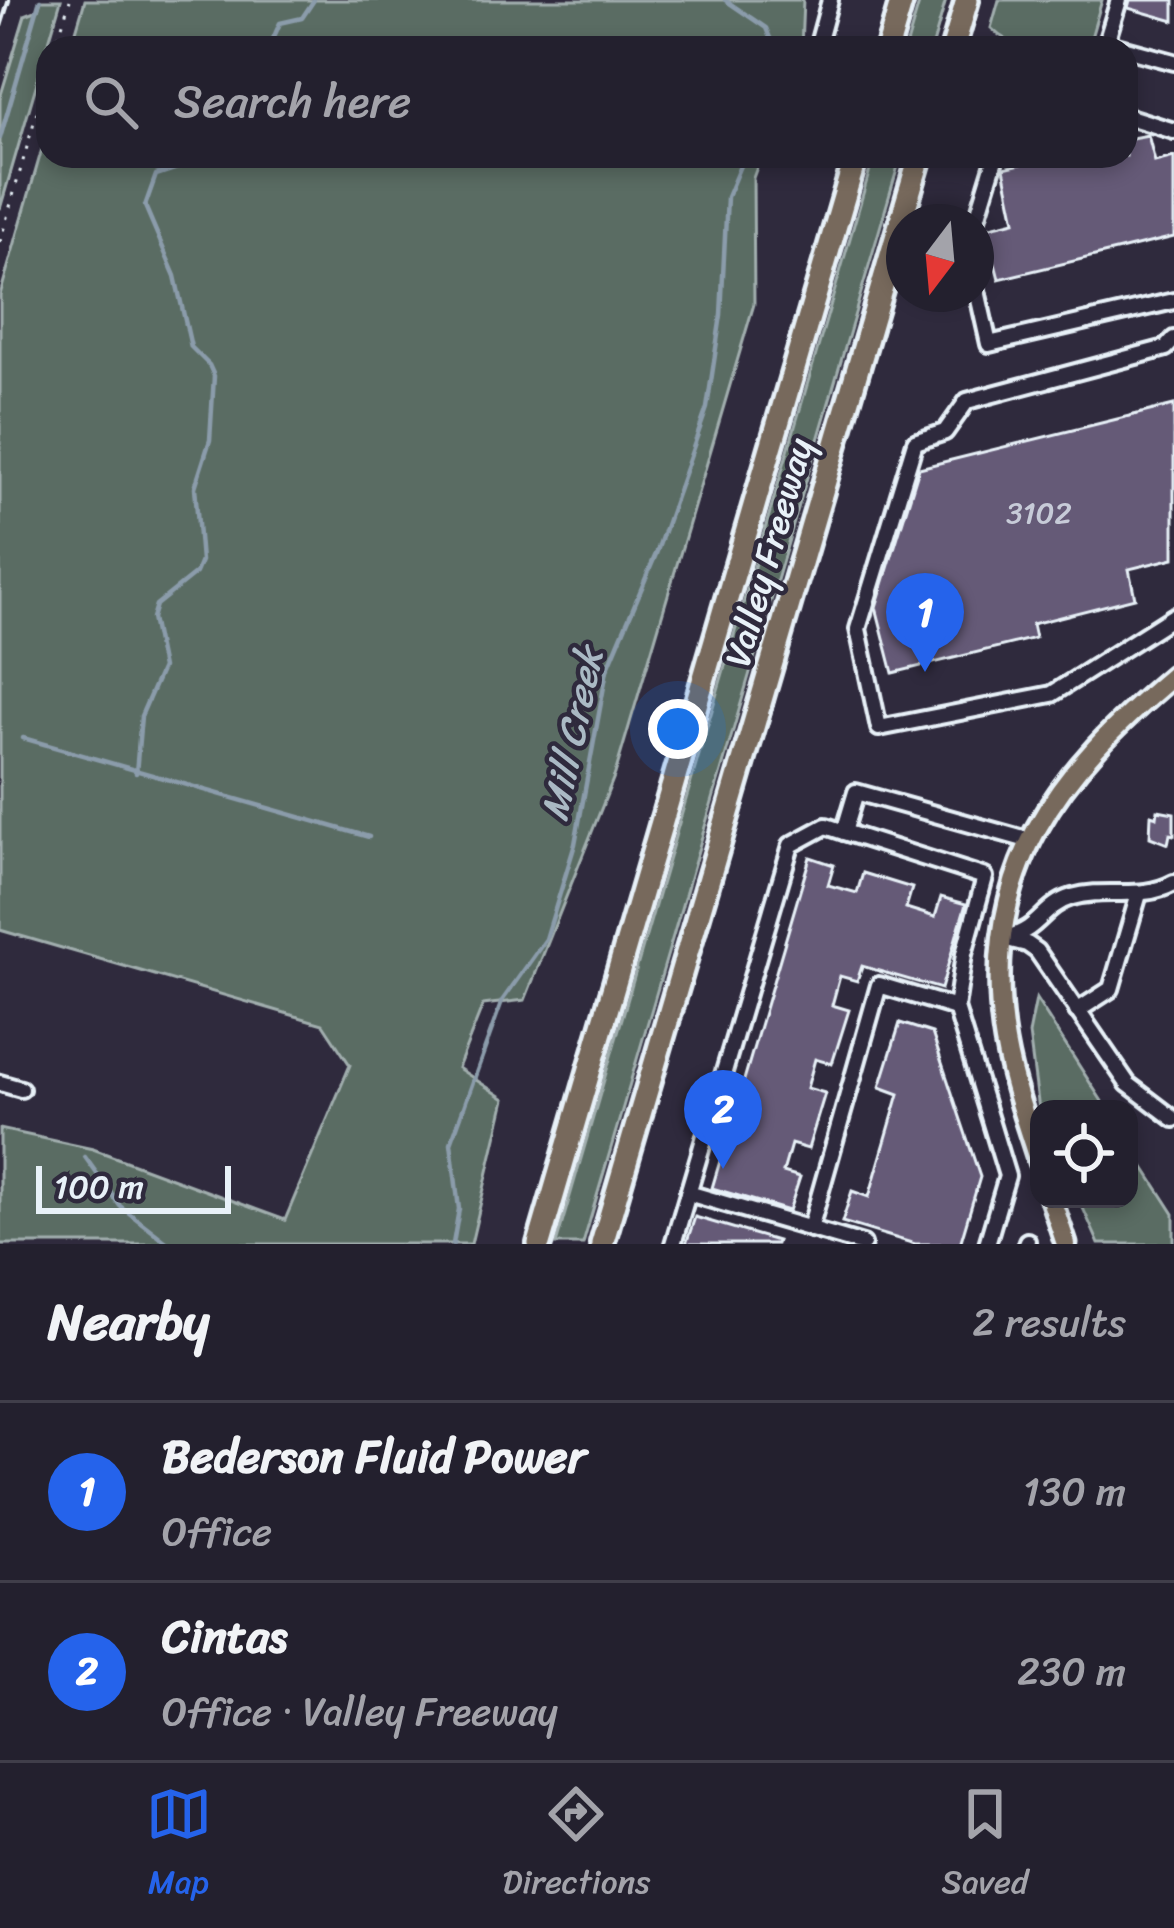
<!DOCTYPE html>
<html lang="en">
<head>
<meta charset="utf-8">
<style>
	body { margin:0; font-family:Sriracha,sans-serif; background:#2b2836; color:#f1f3f6 }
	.controls { position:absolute; right:36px; bottom:36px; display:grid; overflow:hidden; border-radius:24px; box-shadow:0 6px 18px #0003 }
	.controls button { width:108px; height:108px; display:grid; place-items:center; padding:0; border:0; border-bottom:3px solid #403e4a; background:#23202e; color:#f1f3f6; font:60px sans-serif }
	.compass { position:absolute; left:886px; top:204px; width:108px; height:108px; border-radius:50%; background:#23202e; box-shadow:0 6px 18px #0003; rotate:196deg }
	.scale { position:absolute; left:36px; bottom:30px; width:195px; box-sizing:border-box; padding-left:12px; border:6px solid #e8f1f8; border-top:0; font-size:33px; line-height:42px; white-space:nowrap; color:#e8f1f8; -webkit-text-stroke:9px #2f2a3d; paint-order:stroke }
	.you { position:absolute; left:678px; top:729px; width:42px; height:42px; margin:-30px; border:9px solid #fff; border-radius:50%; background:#1a73e8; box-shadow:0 0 0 18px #1a73e833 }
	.badge { display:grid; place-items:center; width:78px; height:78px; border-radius:50%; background:#2563eb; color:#fff; font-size:39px; font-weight:700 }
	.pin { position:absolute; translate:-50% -99px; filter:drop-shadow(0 3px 6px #0008) }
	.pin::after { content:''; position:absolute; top:63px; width:42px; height:36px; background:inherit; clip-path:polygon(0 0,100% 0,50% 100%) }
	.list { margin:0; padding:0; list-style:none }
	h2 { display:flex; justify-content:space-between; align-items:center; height:156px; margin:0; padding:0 48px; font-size:51px }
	h2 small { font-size:39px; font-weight:400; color:#a3a3aa }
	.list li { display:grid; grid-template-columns:78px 1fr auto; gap:36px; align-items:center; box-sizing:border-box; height:180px; padding:0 48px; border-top:3px solid #403e4a }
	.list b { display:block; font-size:45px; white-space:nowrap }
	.list p { margin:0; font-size:39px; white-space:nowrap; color:#a3a3aa }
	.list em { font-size:39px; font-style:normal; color:#a3a3aa }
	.icon { flex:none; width:66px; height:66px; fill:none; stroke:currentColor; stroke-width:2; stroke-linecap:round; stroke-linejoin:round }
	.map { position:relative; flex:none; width:1174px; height:1244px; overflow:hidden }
	.search { position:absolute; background:#23202e; box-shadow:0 6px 18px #0003; left:36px; right:36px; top:36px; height:132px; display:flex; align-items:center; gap:30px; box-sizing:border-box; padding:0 42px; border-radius:36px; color:#a3a3aa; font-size:45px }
	.sheet { height:516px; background:#23202e }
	nav { display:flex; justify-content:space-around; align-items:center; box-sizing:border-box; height:168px; border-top:3px solid #403e4a; background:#23202e; font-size:33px; color:#a3a3aa }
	nav a { display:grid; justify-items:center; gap:6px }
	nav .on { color:#2563eb }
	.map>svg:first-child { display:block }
</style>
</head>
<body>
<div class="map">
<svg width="1174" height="1244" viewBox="0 0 1174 1244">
	<rect width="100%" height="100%" fill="#2f2a3d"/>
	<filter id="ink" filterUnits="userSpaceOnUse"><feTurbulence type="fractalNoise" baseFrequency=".00833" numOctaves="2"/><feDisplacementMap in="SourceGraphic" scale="24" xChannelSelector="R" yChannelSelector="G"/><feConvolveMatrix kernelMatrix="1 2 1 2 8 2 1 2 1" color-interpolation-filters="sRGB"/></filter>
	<g filter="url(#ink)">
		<g fill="#5a6c64" stroke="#a1aeae" stroke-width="3">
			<path d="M 41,0 L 61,0 L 0,209 L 0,98 L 25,15 L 38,10 Z"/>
			<path d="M 85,0 L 803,0 L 801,48 L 71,48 Z"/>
			<path d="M 920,0 L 946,0 L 932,48 L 906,48 Z"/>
			<path d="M 999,0 L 1102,0 L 1088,48 C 1050,48 1019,56 991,28 Z"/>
			<path d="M 48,128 L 48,156 L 761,156 L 753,178 L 754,304 L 615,774 L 525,1000 L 483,1005 L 458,1068 L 505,1099 L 471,1244 L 0,1244 L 0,1129 L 93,1149 L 285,1220 L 350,1065 L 323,1024 L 0,930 L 0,295 Z"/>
			<path d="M 874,156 L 901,156 L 583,1244 L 556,1244 Z"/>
			<path d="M 1036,999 L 1107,1109 L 1039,1110 L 1029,1034 Z"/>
			<path d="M 1129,1144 L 1174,1214 L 1174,1244 L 1099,1244 L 1079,1199 L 1129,1199 Z"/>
		</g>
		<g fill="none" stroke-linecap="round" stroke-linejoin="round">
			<g stroke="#8b9cab" stroke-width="4.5">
				<path d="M 725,0 L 766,28 L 774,48"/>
				<path d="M 269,48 L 280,23 L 302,18 L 314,0"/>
				<path d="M 0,138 L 40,0"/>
				<path d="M 23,738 L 369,837"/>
				<path d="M 136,773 L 141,716 L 162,668 L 152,618 L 156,605 L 196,573 L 201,561 L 195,487 L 210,440 L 214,376 L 209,365 L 191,347 L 175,276 L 145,206 L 156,175 L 214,156"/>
				<path d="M 85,1157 L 120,1206 L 169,1244"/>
				<path d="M 453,1244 L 459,1209 L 451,1143 L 502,1001 L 546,939 L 575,844 L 607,670 L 656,554 L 707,408 L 721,315 L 727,197 L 744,156"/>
			</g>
		</g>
		<g fill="#655a77" stroke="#e8f1f8" stroke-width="3">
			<path d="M 1130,0 L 1174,0 L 1174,21 L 1128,8 Z"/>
			<path d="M 1148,135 L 1155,162 L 1174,157 L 1174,237 L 999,279 L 986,228 L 1015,221 L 1004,168 L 1056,156 L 1126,156 L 1126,139 Z"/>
			<path d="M 1174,405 L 1174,558 L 1129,569 L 1135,598 L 1032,624 L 1035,638 L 893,673 L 876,607 L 919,468 Z"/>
			<path d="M 1158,810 L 1174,813 L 1174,835 L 1170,834 L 1168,844 L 1150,837 L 1151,815 L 1157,817 Z"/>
			<path d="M 810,857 L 834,865 L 828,885 L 857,893 L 863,873 L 912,888 L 906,908 L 935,917 L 941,897 L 966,904 L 941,989 L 862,966 L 857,981 L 840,976 L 832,1005 L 849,1010 L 832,1064 L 815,1059 L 807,1088 L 825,1093 L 808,1149 L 791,1144 L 783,1172 L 800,1177 L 789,1211 L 712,1188 Z"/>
			<path d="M 900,1023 L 932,1033 L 980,1177 L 960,1244 L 915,1244 L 842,1222 L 852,1191 L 869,1197 L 899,1094 L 880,1087 Z"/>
			<path d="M 695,1217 L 777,1241 L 776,1244 L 686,1244 Z"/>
		</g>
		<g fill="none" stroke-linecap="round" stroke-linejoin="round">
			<defs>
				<g id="minor">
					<path d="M 1119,0 L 1106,43 L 1124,48"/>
					<path d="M 817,48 L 830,0"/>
					<path d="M 1126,49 L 1174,62"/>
					<path d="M 1126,116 L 1174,131"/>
					<path d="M 976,222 L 996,156"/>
					<path d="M 976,286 L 989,344 L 1174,301"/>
					<path d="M 1174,339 L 1166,348 L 967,401 L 945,432 L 915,442 L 858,629 L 879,728 L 1052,694 L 1174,616"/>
					<path d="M 844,832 L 985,877 L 964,954 L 956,1008 L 1007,1176 L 987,1244"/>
					<path d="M 1008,937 C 1041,929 1042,906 1072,897 C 1107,887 1141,901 1174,883"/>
					<path d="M 1003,938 L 1027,944 L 1037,951 L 1128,1084 L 1174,1119"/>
					<path d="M 1077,1011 L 1111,989 L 1139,894"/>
					<path d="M 0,1083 L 21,1089"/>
					<path d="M 688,1193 L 863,1244"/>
					<path d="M 810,1229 L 879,985 L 956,1008"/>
					<path d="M 673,1244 L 791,845 L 826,826 L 844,832 L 856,792 L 1031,841"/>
					<path d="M 1026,1244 L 1027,1241"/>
				</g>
				<g id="major">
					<path d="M 1039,1162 C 1025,1118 1009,1074 1003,1029 C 982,868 1058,772 1174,675"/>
					<path d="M 1051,1199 L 1066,1244"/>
				</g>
				<g id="highway">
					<path d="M 888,48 L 902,0"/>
					<path d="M 953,48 L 967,0"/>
					<path d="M 539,1244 L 856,156"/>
					<path d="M 602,1244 L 920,156"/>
				</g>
			</defs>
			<use href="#minor" stroke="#e8f1f8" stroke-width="22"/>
			<use href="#major" stroke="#e8f1f8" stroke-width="27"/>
			<use href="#highway" stroke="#e8f1f8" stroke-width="30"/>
			<g stroke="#e8f1f8" stroke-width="3" stroke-dasharray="3 9" stroke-linecap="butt">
				<path d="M 55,48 L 70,0"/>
				<path d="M 0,242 L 48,73"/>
			</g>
			<use href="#minor" stroke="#2f2a3d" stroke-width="14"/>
			<use href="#major" stroke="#77695c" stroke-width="18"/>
			<use href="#highway" stroke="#77695c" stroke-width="21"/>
			<path stroke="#e8f1f8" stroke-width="4.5" d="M 0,29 L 9,0"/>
		</g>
	</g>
	<g text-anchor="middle" stroke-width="9" stroke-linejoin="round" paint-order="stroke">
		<g font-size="30" fill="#c7cbd8">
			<text x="1039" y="523">3102</text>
		</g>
		<g font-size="36" fill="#e8f1f8" stroke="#2f2a3d">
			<text transform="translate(768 552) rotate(-74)" y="13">Valley Freeway</text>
		</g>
		<g font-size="39" font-style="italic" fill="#aab9c4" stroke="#2f2a3d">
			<text transform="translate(571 734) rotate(-78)" y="14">Mill Creek</text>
		</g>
	</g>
</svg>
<div class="controls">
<button><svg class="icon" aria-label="locate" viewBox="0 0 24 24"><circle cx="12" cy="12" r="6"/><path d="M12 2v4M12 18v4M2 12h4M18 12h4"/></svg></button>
</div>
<svg class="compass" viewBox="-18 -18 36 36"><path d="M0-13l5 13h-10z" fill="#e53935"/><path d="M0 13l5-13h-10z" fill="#a3a3aa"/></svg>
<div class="scale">100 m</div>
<div class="you"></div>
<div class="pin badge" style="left:925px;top:672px">1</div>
<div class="pin badge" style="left:723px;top:1169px">2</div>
<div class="search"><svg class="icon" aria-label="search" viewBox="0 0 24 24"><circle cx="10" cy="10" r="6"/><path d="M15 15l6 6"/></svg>Search here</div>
</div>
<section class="sheet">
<h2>Nearby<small>2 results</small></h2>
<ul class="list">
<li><span class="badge">1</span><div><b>Bederson Fluid Power</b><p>Office</p></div><em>130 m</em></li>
<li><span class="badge">2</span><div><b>Cintas</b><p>Office · Valley Freeway</p></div><em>230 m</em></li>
</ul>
</section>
<nav>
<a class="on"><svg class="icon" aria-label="map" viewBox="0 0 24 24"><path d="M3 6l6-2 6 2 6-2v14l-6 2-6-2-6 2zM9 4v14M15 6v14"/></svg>Map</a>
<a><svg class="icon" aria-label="directions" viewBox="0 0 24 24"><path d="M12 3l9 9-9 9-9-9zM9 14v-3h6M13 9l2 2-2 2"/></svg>Directions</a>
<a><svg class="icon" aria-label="saved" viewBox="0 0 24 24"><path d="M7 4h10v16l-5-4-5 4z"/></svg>Saved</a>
</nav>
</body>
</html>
